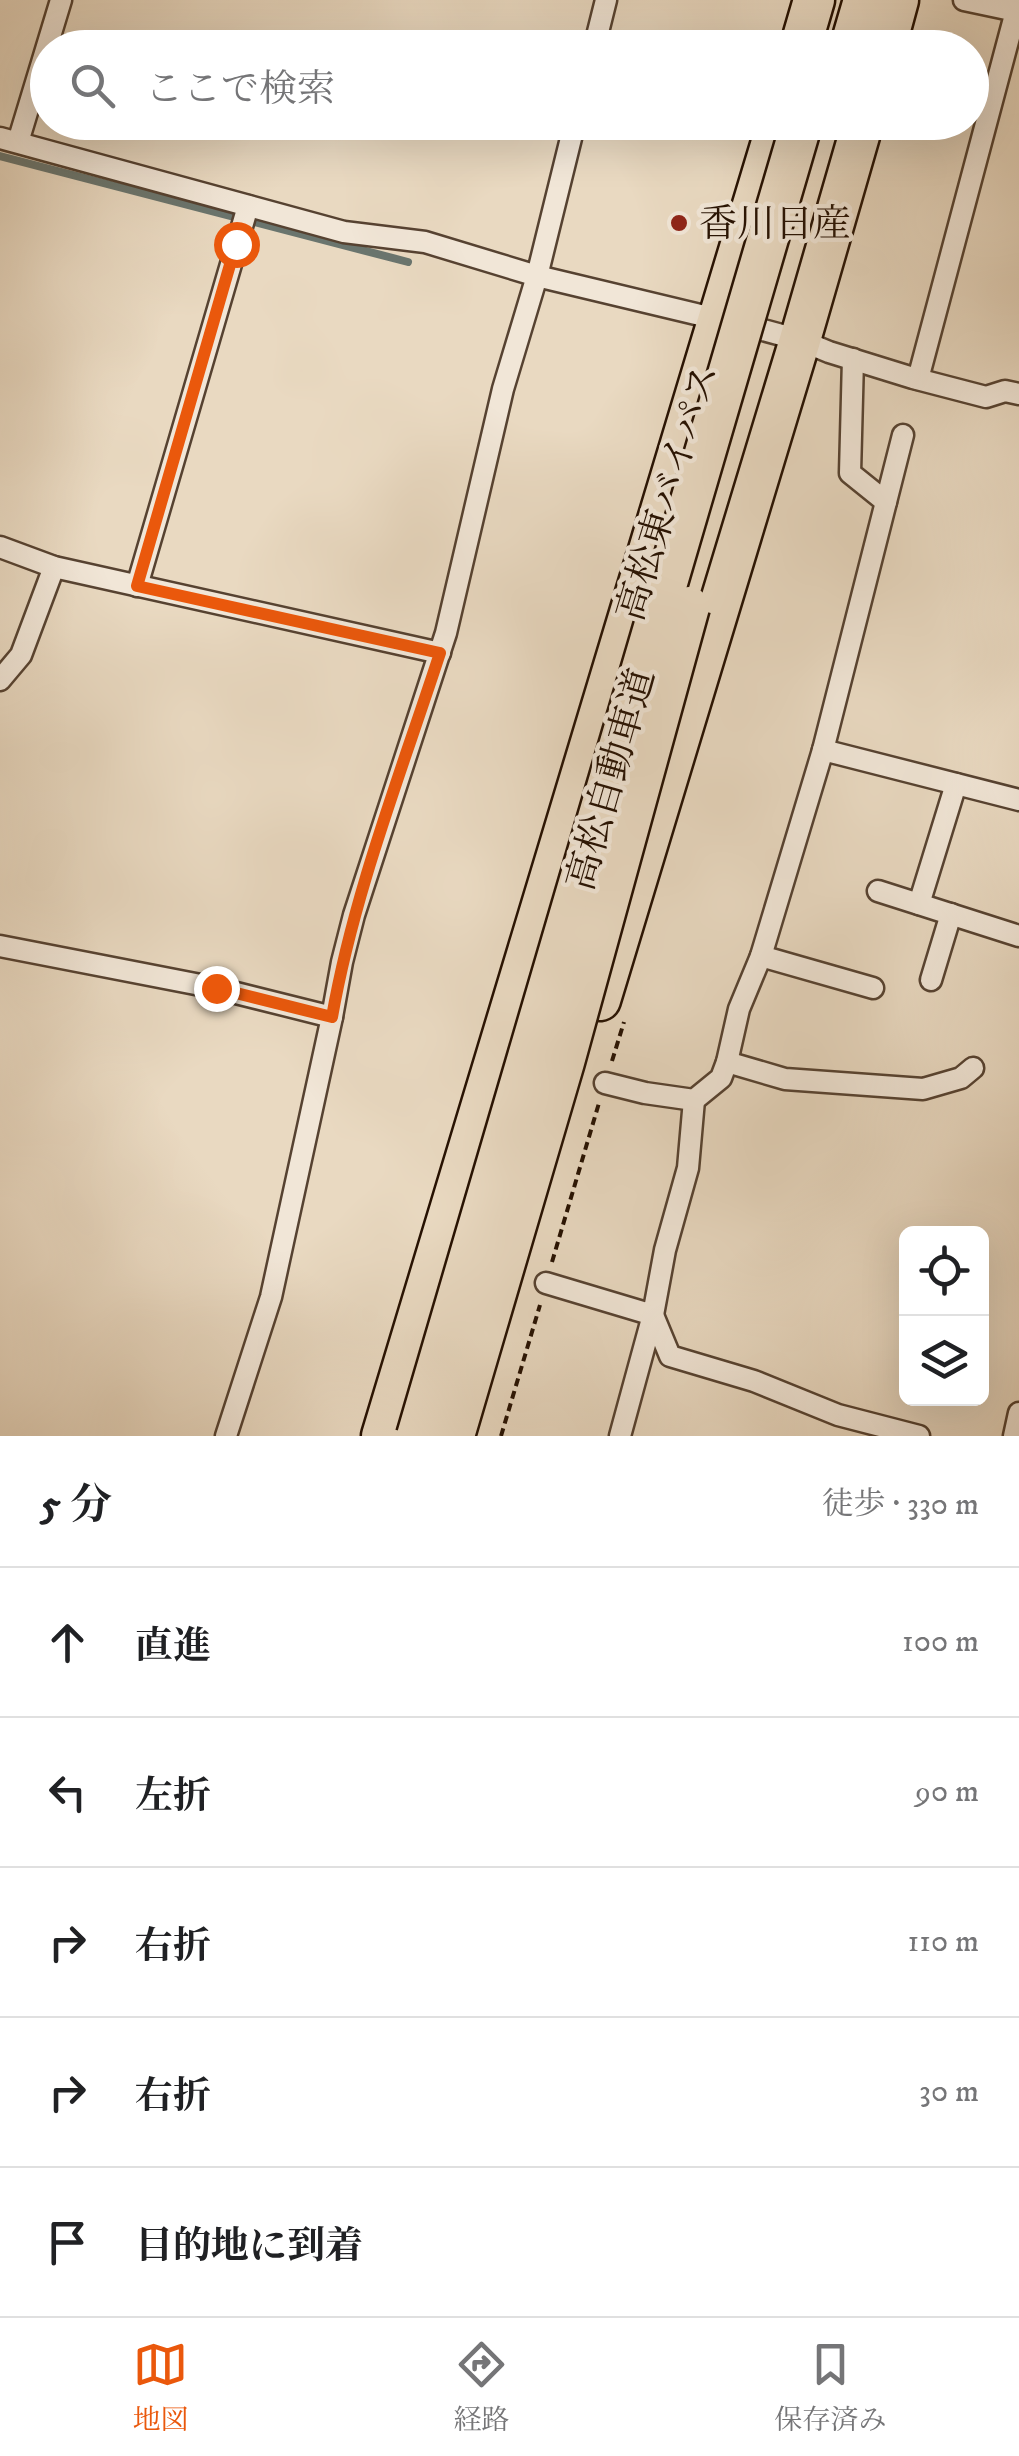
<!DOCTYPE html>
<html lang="ja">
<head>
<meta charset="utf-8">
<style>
	body { margin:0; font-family:"IM FELL DW Pica","Noto Serif JP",serif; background:#f2f2f2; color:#202124 }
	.controls { position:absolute; right:30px; bottom:30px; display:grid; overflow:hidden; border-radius:15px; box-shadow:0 10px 40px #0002 }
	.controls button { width:90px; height:90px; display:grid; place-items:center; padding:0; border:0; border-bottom:2px solid #e0e0e0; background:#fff; color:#202124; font:50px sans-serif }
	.stop { position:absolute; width:30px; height:30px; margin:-22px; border:8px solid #ea580c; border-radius:50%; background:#fff }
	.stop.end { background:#ea580c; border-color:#fff; box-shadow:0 2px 10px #0008 }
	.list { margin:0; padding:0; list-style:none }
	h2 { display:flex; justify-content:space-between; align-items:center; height:130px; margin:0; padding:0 40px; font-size:42px }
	h2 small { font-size:32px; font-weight:400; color:#757577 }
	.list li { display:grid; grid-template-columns:65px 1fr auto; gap:30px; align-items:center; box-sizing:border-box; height:150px; padding:0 40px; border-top:2px solid #e0e0e0 }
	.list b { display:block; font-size:38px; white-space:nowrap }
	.list em { font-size:32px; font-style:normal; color:#757577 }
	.icon { flex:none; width:55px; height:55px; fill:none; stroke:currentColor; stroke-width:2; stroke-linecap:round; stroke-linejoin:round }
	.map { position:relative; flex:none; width:1019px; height:1436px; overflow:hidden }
	.search { position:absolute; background:#fff; box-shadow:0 10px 40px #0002; left:30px; right:30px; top:30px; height:110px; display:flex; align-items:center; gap:25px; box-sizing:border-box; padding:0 35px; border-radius:55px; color:#757577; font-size:38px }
	.sheet { height:880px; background:#fff }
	nav { display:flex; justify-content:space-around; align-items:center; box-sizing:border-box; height:140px; border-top:2px solid #e0e0e0; background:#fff; font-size:28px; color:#757577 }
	nav a { display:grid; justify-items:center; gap:5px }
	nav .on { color:#ea580c }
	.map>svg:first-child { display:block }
</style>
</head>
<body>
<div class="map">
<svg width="1019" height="1436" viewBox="0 0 1019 1436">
	<rect width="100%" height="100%" fill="#e9d9c1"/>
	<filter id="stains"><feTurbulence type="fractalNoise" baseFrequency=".002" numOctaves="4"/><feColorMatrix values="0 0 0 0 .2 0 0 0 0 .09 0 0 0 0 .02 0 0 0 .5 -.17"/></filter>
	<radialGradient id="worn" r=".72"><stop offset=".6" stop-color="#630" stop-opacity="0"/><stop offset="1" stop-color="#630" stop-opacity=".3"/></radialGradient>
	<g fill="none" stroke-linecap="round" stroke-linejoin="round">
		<path stroke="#6a756e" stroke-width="8" d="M 0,156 L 408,262"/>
		<defs>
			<g id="street">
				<path d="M 964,0 L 1016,11 L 1018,2"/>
				<path d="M 594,48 L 606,0"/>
				<path d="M 0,138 L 344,232 L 425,242 L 537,276 L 763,330 L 800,340 L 829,352 L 913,378 L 986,397 L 1005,391 L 1019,394"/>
				<path d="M 18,142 L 61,0"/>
				<path d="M 853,359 L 850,473 L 886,502"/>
				<path d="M 918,379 L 1016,11"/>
				<path d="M 0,547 L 54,567 L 440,653"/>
				<path d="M 137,586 L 248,206"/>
				<path d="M 0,680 L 21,655 L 54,567"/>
				<path d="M 823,750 L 903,435"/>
				<path d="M 878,891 L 1019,936"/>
				<path d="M 919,904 L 956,784"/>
				<path d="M 0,946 L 216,988 L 332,1017"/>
				<path d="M 761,956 L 873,988"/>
				<path d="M 931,980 L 951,914"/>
				<path d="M 727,1062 L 785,1079 L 923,1089 L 961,1078 L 973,1068"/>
				<path d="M 605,1083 L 645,1093 L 694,1100 L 721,1078 L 727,1062 L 739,1009 L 761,956 L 823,750 L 1019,800"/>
				<path d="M 546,1283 L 653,1315 L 665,1250 L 688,1168 L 694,1100"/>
				<path d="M 653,1315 L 670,1356 L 754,1381 L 838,1415 L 919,1436"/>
				<path d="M 226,1436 L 271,1297 L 332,1017 L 342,962 L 354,915 L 446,633 L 503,389 L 537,276 L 575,122"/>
				<path d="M 620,1436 L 653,1315"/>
				<path d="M 1014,1436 L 1019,1413"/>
			</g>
			<g id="highway">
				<path d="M 800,48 L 814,0"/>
				<path d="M 850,48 L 864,0"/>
				<path d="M 885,48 L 898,0"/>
				<path d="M 600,1000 L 800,340 L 863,122"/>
				<path d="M 382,1436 L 778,122"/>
			</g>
		</defs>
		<use href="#street" stroke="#564231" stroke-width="25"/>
		<use href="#highway" stroke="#251001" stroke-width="45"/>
		<g stroke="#251001" stroke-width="4" stroke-dasharray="8 5" stroke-linecap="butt">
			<path d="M 612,1061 L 624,1022"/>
			<path d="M 552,1262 L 599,1103"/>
			<path d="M 501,1436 L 540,1305"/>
		</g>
		<use href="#street" stroke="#f1e6d7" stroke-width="20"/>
		<use href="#highway" stroke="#e9d9c1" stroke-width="40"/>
		<defs>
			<g id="highway-bridge">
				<path d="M 417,1436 L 802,122"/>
				<path d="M 454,1436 L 564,1062 L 689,607"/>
			</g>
		</defs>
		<use href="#highway-bridge" stroke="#251001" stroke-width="45" stroke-linecap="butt"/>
		<use href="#highway-bridge" stroke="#e9d9c1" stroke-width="40"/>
	</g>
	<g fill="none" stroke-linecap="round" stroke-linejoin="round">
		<path stroke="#ea580c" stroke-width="12" d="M 216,988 L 332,1017 C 354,892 401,773 440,653 L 137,586 L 236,244"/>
	</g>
	<circle fill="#8f2418" stroke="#f1e6d7" stroke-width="4" cx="679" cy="223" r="10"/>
	<g text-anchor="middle" stroke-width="9" stroke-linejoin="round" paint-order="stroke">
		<g font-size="38" fill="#251001" stroke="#f1e6d7" text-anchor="start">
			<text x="699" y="236">香川日産</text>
		</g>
		<g font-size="38" fill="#251001" stroke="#f1e6d7">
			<text transform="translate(667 492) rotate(-73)" y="13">高松東バイパス</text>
			<text transform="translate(610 779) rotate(-74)" y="13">高松自動車道</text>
		</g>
	</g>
	<rect width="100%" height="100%" filter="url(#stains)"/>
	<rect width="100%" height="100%" fill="url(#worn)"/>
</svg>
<div class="controls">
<button><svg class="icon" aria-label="locate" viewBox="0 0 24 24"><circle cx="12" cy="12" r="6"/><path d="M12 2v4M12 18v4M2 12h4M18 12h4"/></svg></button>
<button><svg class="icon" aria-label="layers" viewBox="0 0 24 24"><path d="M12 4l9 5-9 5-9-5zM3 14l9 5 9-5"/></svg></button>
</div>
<div class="stop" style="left:236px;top:244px"></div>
<div class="stop end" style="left:216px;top:988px"></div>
<div class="search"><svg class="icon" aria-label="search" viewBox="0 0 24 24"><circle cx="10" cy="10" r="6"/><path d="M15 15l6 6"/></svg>ここで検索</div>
</div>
<section class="sheet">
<h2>5 分<small>徒歩 · 330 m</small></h2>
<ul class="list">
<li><svg class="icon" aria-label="ahead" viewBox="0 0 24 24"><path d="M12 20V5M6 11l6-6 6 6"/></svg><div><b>直進</b></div><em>100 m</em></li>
<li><svg class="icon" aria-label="left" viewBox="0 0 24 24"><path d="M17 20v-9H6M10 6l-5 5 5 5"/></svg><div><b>左折</b></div><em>90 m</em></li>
<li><svg class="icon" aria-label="right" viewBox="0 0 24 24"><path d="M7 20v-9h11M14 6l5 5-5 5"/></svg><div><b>右折</b></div><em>110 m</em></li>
<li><svg class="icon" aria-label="right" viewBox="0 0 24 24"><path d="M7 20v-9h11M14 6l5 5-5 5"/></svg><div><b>右折</b></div><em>30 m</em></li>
<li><svg class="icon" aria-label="arrive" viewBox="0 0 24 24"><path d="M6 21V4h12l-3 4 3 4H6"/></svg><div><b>目的地に到着</b></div></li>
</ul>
</section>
<nav>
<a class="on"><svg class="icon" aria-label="map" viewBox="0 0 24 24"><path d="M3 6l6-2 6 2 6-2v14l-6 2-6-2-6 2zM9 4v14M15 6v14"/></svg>地図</a>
<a><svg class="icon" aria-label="directions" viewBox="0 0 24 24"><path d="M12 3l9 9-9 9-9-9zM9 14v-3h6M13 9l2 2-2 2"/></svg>経路</a>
<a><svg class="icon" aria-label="saved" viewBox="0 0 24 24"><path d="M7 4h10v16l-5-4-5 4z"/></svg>保存済み</a>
</nav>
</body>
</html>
